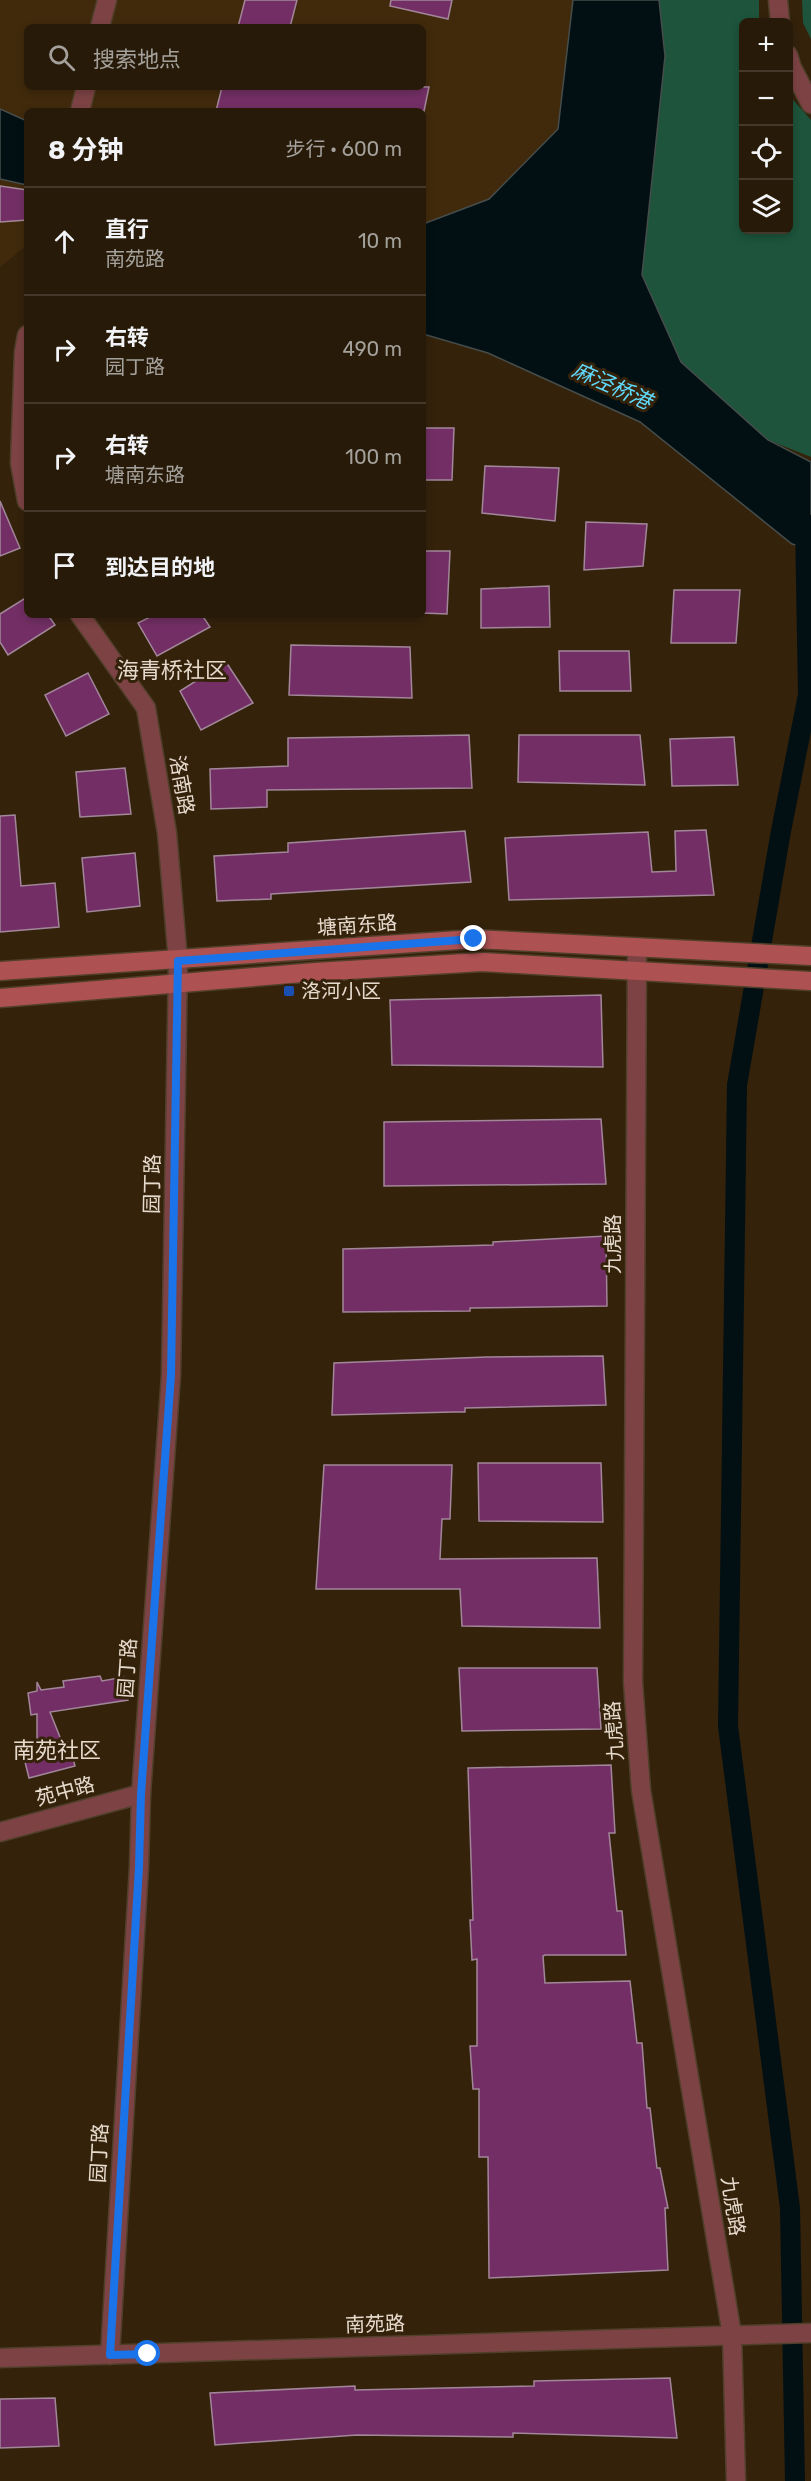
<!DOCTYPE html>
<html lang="zh">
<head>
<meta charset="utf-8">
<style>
	body { margin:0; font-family:Rubik,"Noto Sans SC",sans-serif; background:#2f2312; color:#f1f3f6 }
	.controls { position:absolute; right:18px; top:18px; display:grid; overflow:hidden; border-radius:9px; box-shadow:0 3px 9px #0003 }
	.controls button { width:54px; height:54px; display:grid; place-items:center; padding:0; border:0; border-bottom:2px solid #433829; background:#271a08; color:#f1f3f6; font:30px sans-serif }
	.stop { position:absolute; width:18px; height:18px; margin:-14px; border:4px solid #1a73e8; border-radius:50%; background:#fff }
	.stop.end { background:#1a73e8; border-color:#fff; box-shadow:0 2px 6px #0008 }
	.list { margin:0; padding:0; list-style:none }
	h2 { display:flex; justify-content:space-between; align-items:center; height:78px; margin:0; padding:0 24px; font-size:26px }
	h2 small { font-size:20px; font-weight:400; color:#a4a19c }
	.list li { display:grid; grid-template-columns:39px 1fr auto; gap:18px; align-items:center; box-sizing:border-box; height:108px; padding:0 24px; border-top:2px solid #433829 }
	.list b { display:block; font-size:22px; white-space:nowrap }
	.list p { margin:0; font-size:20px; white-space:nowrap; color:#a4a19c }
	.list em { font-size:20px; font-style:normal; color:#a4a19c }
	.icon { flex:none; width:33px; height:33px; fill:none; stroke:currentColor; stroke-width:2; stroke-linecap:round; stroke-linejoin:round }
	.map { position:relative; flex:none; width:811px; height:2481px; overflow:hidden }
	.search { position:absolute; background:#271a08; box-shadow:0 3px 9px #0003; left:24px; top:24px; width:402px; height:66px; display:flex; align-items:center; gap:15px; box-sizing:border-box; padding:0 21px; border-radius:9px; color:#a4a19c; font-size:22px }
	.panel { position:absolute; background:#271a08; box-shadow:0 3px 9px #0003; left:24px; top:108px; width:402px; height:510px; border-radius:9px }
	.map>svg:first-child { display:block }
</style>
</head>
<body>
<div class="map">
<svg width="811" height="2481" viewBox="0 0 811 2481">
	<rect width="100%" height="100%" fill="#34220b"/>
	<path fill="#412a0c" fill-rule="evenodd" d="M 0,0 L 573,0 L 558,129 L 489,199 L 423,224 L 423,111 L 27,111 L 27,245 L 0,267 ZM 27,27 L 423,27 L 423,87 L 27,87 Z"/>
	<g fill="#1d543b">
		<path d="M 659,0 L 759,0 L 759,22 L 744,22 L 744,230 L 788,230 L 789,95 L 811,120 L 811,457 L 768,440 L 681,362 L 642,275 L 665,56 Z"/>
		<path d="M 802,0 L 811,0 L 811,39 L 803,23 Z"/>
	</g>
	<g fill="#021014" stroke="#464d4b" stroke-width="1.5">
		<path d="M 573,0 L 659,0 L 665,56 L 642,275 L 681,362 L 768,440 L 811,462 L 811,549 L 792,544 L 640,422 L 488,353 L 423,334 L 423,224 L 489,199 L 558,129 Z"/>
		<path d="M 0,109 L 27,121 L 27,185 L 0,179 Z"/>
	</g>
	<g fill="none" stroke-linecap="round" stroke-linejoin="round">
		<path stroke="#021014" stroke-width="20" d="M 795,2481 L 790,2208 L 728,1726 L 737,1085 L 781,831 L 808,695 L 805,523"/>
	</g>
	<g fill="#732f65" stroke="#a2869a" stroke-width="1.5">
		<path d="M 245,0 L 297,0 L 290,27 L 238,27 Z"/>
		<path d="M 391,0 L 452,0 L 448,19 L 390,6 Z"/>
		<path d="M 222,87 L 429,87 L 424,111 L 216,111 Z"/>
		<path d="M 0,186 L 27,190 L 27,220 L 0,222 Z"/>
		<path d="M 423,428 L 454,428 L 452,480 L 423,480 Z"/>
		<path d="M 485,466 L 559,468 L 555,521 L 482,513 Z"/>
		<path d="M 0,501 L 20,548 L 0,556 Z"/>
		<path d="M 586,522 L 647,524 L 643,566 L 584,570 Z"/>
		<path d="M 423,551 L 450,551 L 447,614 L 423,613 Z"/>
		<path d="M 549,586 L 550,627 L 481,628 L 481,589 Z"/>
		<path d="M 674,590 L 740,590 L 736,643 L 671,643 Z"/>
		<path d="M 27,597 L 27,615 L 48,615 L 55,625 L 8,655 L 0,642 L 0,614 Z"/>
		<path d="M 154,615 L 202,615 L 210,627 L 157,656 L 138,623 Z"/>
		<path d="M 291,645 L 410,647 L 412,698 L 289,695 Z"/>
		<path d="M 559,651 L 629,651 L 631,691 L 560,691 Z"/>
		<path d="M 226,662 L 253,703 L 201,730 L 180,691 Z"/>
		<path d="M 88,673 L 109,714 L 66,736 L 45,695 Z"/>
		<path d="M 469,735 L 472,788 L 267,790 L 267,807 L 211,809 L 210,769 L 288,766 L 288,738 Z"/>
		<path d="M 519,735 L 640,735 L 645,785 L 518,782 Z"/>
		<path d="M 734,737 L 738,785 L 672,786 L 670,739 Z"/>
		<path d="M 125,768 L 131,814 L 80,817 L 76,772 Z"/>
		<path d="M 15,815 L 21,886 L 55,883 L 59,927 L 0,932 L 0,816 Z"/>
		<path d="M 706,830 L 714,895 L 509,900 L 505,838 L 648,832 L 652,872 L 676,871 L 675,831 Z"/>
		<path d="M 465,831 L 471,882 L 271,894 L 271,899 L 217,901 L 214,856 L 288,852 L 288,843 Z"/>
		<path d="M 135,853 L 140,906 L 87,912 L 82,858 Z"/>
		<path d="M 601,995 L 603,1067 L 392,1065 L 390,1000 Z"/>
		<path d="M 601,1119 L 606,1184 L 384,1186 L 384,1122 Z"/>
		<path d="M 606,1236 L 607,1306 L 470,1308 L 470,1311 L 343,1312 L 343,1249 L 493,1245 L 493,1242 Z"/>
		<path d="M 603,1356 L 606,1405 L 465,1408 L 465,1412 L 454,1412 L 332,1415 L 334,1363 L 487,1357 Z"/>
		<path d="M 478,1463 L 601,1463 L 603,1522 L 479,1521 Z"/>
		<path d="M 324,1465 L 452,1465 L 450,1519 L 442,1519 L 440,1559 L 597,1558 L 600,1628 L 462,1626 L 460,1589 L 316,1589 Z"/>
		<path d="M 459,1668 L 597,1668 L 601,1729 L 462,1731 Z"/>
		<path d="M 100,1676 L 102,1681 L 124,1677 L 128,1700 L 50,1712 L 62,1742 L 69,1742 L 75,1766 L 29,1778 L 23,1754 L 37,1750 L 37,1714 L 31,1715 L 28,1693 L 37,1691 L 37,1682 L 41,1690 L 64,1687 L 63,1681 Z"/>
		<path d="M 611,1765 L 615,1833 L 609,1833 L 617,1911 L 622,1911 L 626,1955 L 545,1955 L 543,1956 L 545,1983 L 630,1981 L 637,2043 L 642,2043 L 647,2108 L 650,2108 L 657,2168 L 660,2168 L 668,2208 L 665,2208 L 668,2270 L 489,2278 L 488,2157 L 479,2157 L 479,2089 L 473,2089 L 470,2046 L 477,2046 L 477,1959 L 472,1960 L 470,1920 L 473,1920 L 468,1768 Z"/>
		<path d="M 670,2378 L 677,2438 L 513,2433 L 513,2437 L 357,2435 L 215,2445 L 210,2393 L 355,2386 L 355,2390 L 534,2386 L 534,2381 Z"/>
		<path d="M 55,2398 L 59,2446 L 0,2448 L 0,2399 Z"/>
	</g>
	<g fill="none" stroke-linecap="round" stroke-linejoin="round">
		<defs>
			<g id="minor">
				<path d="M 100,27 L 107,0"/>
				<path d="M 80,111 L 86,87"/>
				<path d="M 27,335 L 24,352 L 20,463 L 27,501"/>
				<path d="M 80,615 L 146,708 L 167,833 L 178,961 L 171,1375 L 141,1794 L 139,1867 L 110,2355"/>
				<path d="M 0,1832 L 141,1794"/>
			</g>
			<g id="tertiary">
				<path d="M 778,0 L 780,22"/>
				<path d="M 788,55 L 792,68 L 811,104"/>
				<path d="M 637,948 L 633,1682 L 641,1790 L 732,2335 L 736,2481"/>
				<path d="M 0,2358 L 811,2333"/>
			</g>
			<g id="secondary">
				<path d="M 0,971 L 474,939 L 811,956"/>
				<path d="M 0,998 L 315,972 L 482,962 L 811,981"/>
			</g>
		</defs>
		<use href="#minor" stroke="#503f2a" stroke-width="21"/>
		<use href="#tertiary" stroke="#503f2a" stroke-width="21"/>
		<use href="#secondary" stroke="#503f2a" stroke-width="21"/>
		<use href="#minor" stroke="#7d4344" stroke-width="18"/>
		<use href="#tertiary" stroke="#7d4344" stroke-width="18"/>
		<use href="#secondary" stroke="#ad5153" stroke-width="18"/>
	</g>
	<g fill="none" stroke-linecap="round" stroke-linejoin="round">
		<path stroke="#1a73e8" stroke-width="8" d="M 148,2354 L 110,2355 L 139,1867 L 141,1794 L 171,1375 L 178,961 L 474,939"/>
	</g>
	<rect fill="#1a4fb4" stroke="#34220b" stroke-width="2" x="283" y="985" width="12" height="12" rx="3"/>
	<g text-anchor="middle" stroke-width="6" stroke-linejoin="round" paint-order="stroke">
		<g font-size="20" fill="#e6dacc" stroke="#34220b">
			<text transform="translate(182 785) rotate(80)" y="7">洛南路</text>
			<text transform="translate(357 925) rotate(-4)" y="7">塘南东路</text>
			<text transform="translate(152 1184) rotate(-89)" y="7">园丁路</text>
			<text transform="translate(613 1244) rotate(-90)" y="7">九虎路</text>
			<text transform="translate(127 1668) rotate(-86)" y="7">园丁路</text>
			<text transform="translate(614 1731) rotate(-94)" y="7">九虎路</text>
			<text transform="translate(65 1791) rotate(-15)" y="7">苑中路</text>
			<text transform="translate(99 2153) rotate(-87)" y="7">园丁路</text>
			<text transform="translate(733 2206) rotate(81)" y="7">九虎路</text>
			<text transform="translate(375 2324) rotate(-2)" y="7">南苑路</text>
		</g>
		<g font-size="20" fill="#e6dacc" stroke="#34220b" text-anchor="start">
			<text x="301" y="998">洛河小区</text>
		</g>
		<g font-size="21" font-style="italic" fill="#60dbfd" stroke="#34220b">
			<text transform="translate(612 386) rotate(24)" y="7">麻泾桥港</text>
		</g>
		<g font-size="22" fill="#e6dacc" stroke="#34220b">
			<text x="172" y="678">海青桥社区</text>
			<text x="57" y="1758">南苑社区</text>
		</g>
	</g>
</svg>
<div class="controls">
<button>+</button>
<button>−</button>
<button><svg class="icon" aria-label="locate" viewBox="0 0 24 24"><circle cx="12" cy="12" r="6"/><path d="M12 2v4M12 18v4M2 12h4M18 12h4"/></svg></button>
<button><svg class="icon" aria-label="layers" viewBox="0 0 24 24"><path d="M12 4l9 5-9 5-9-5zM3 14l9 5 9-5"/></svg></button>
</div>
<div class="stop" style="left:148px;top:2354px"></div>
<div class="stop end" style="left:474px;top:939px"></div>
<div class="search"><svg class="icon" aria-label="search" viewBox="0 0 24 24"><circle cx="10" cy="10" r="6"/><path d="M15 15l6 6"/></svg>搜索地点</div>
<section class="panel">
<h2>8 分钟<small>步行 · 600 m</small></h2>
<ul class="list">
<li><svg class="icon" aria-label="ahead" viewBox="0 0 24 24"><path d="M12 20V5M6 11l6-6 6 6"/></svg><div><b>直行</b><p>南苑路</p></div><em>10 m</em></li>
<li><svg class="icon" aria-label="right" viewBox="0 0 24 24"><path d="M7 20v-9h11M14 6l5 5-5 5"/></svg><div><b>右转</b><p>园丁路</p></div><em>490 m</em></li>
<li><svg class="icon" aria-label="right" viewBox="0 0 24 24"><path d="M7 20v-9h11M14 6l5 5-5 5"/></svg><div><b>右转</b><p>塘南东路</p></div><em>100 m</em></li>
<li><svg class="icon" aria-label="arrive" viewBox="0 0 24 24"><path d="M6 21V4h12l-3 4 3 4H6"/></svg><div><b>到达目的地</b></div></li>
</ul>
</section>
</div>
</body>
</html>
